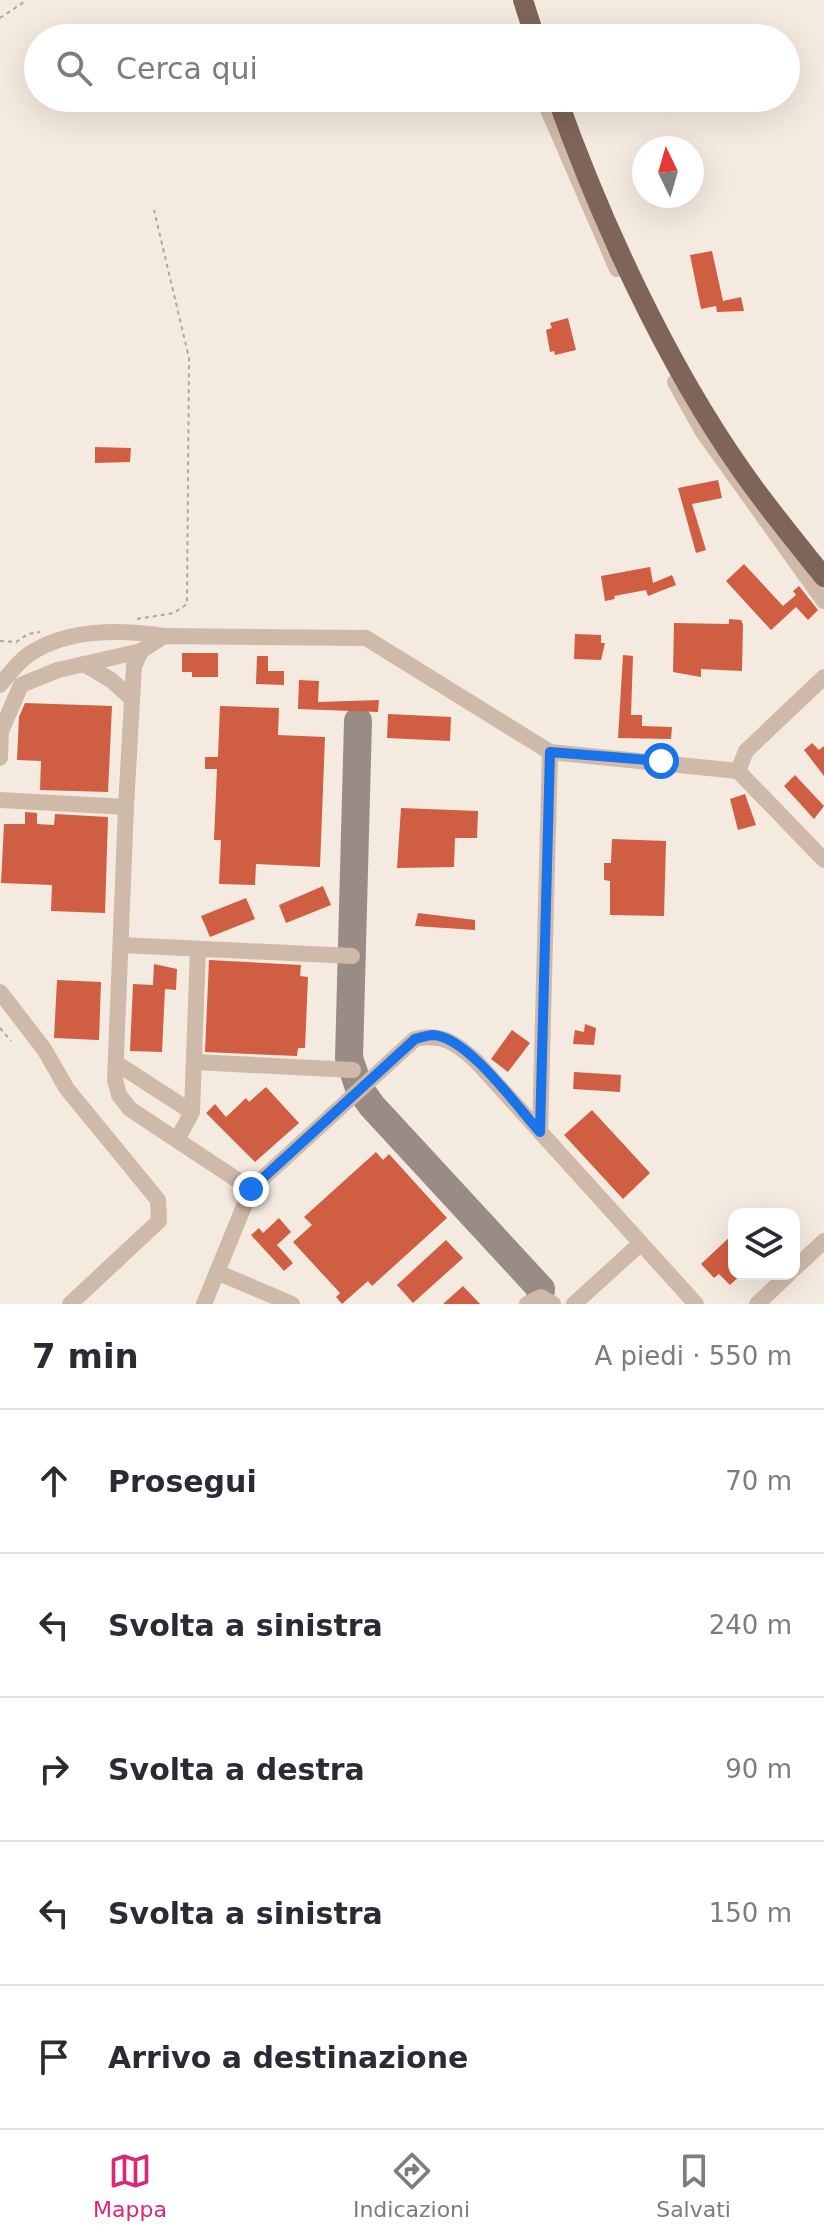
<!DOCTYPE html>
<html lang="it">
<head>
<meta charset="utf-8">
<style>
	body { margin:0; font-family:"DejaVu Sans",sans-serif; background:#f2f2f3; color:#2b2b33 }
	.controls { position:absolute; right:24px; bottom:24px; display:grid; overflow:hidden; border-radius:16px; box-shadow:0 8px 32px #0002 }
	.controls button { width:72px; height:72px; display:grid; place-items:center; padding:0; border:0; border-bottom:2px solid #e1e1e2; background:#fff; color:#2b2b33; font:40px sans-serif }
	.compass { position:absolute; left:632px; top:136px; width:72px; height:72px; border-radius:50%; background:#fff; box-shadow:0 8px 32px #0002; rotate:355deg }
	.stop { position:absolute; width:24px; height:24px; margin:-18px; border:6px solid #1a73e8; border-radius:50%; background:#fff }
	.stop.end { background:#1a73e8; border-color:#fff; box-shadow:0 2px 8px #0008 }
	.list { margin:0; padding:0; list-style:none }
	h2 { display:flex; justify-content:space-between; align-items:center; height:104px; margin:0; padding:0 32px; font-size:34px }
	h2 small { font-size:26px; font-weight:400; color:#7c7c81 }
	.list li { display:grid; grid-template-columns:52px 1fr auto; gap:24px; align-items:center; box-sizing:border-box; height:144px; padding:0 32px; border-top:2px solid #e1e1e2 }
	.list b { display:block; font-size:30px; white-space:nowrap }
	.list em { font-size:26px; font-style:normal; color:#7c7c81 }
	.icon { flex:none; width:44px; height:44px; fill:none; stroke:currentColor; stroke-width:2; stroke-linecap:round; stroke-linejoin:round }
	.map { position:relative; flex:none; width:824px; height:1304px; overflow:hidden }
	.search { position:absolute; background:#fff; box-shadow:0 8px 32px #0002; left:24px; right:24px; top:24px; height:88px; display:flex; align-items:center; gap:20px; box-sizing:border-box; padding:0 28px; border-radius:44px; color:#7c7c81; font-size:30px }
	.sheet { height:824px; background:#fff }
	nav { display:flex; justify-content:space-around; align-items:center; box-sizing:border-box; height:112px; border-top:2px solid #e1e1e2; background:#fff; font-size:22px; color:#7c7c81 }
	nav a { display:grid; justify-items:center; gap:4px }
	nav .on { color:#db2777 }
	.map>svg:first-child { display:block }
</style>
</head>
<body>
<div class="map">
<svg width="824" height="1304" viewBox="0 0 824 1304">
	<rect width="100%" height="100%" fill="#f5eadf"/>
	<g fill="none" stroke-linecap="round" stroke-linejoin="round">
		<path stroke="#988c84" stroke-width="28" d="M 358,721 L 349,1058 L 359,1088 L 372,1106 L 541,1289 L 539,1304"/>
	</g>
	<g fill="#d05e42">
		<path d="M 712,251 L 723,301 L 741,297 L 744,311 L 717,312 L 716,306 L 701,309 L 690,255 Z"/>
		<path d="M 568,318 L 576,350 L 555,355 L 554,351 L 550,352 L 546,330 L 552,328 L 550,323 Z"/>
		<path d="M 95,447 L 131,448 L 130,462 L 95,463 Z"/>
		<path d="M 718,480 L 722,498 L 692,504 L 706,550 L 696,553 L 678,488 Z"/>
		<path d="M 744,564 L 783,606 L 796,595 L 793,591 L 799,586 L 818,610 L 808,620 L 796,607 L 771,630 L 726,581 Z"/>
		<path d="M 650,567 L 653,583 L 672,575 L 676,585 L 648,596 L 646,590 L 614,596 L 615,599 L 605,601 L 601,576 Z"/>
		<path d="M 729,619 L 741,620 L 743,625 L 742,671 L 701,669 L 701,677 L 673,672 L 674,623 L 729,624 Z"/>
		<path d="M 575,634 L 601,635 L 601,643 L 605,643 L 601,660 L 574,659 Z"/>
		<path d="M 182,653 L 218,653 L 218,677 L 192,677 L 192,672 L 182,672 Z"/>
		<path d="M 623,655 L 633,656 L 631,715 L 642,715 L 642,726 L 672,727 L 671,739 L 618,738 Z"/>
		<path d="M 257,656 L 268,656 L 268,671 L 284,671 L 284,685 L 256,684 Z"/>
		<path d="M 299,680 L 319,681 L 318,702 L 379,700 L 378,712 L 298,709 Z"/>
		<path d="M 25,703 L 112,706 L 108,792 L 40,790 L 41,761 L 17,760 L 19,717 Z"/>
		<path d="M 220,706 L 279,708 L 278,735 L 325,737 L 320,867 L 256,864 L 255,885 L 219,884 L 221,840 L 214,840 L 217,769 L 205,769 L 205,757 L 218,757 Z"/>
		<path d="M 388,714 L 451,717 L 450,741 L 387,738 Z"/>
		<path d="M 812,743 L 819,750 L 824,746 L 824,776 L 804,750 Z"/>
		<path d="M 795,775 L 824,806 L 814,819 L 784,786 Z"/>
		<path d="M 745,794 L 756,825 L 738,830 L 730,799 Z"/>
		<path d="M 401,808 L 478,811 L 477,838 L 455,838 L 454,867 L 397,868 Z"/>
		<path d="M 25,812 L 37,813 L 37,824 L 54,825 L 55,814 L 108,817 L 105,913 L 51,911 L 52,885 L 1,883 L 4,824 L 25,824 Z"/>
		<path d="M 612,839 L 666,841 L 664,916 L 610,915 L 610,881 L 604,880 L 604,863 L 611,863 Z"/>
		<path d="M 323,886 L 331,905 L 286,923 L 279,905 Z"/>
		<path d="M 246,898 L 255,919 L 210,937 L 201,916 Z"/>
		<path d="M 418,913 L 475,920 L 475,930 L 415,926 Z"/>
		<path d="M 209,960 L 301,965 L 300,976 L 308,977 L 305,1048 L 298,1048 L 297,1056 L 205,1052 Z"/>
		<path d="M 154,964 L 177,969 L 176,990 L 165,989 L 162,1052 L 130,1051 L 133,984 L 153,985 Z"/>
		<path d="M 57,980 L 101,982 L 99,1040 L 54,1038 Z"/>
		<path d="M 585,1024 L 596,1028 L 594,1045 L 573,1044 L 575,1030 L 584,1032 Z"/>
		<path d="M 512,1030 L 530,1043 L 508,1072 L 491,1059 Z"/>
		<path d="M 574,1072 L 621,1075 L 620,1092 L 573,1089 Z"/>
		<path d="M 266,1087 L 299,1123 L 255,1162 L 206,1113 L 215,1104 L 226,1117 L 246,1098 L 249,1102 Z"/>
		<path d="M 592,1110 L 650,1173 L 623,1199 L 564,1135 Z"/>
		<path d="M 376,1152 L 383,1160 L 389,1154 L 447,1218 L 372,1286 L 368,1281 L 342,1304 L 336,1297 L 340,1293 L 293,1242 L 312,1225 L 304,1217 Z"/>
		<path d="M 279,1218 L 291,1232 L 277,1245 L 293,1263 L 284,1271 L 251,1235 L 259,1228 L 263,1233 Z"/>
		<path d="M 734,1233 L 734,1274 L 742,1274 L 730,1285 L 719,1274 L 714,1278 L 701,1264 Z"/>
		<path d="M 446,1240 L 463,1258 L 413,1303 L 397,1285 Z"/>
		<path d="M 463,1286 L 480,1304 L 443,1304 Z"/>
	</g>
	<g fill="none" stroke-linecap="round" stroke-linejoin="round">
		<g stroke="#bba393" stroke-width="2" stroke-dasharray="4 4" stroke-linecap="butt">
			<path d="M 0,18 L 27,0"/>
			<path d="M 137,619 L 174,613 L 187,604 L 189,358 L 154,210"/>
			<path d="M 0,641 L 16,642 L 28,634 L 40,632"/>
			<path d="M 0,1028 L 11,1041"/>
		</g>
		<g stroke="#cfb9a9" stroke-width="16">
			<path d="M 521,38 L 530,24"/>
			<path d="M 543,98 L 617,269"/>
			<path d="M 675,382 L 703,432 L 824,601"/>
			<path d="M 84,664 L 111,680 L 130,697"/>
			<path d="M 0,685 C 10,673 22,657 36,650 C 73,629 124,630 164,636"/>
			<path d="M 0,758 L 1,731 L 21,685 L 58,670 L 141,651"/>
			<path d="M 738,771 L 746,751 L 824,677"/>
			<path d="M 0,800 L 126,807 L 134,666 L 141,651 L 164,636 L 366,638 L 550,752 L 738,771 L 824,860"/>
			<path d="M 126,807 L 115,1080 L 119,1095 L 130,1109 L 251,1189"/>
			<path d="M 121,945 L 352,956"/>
			<path d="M 0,992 L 44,1049 L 67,1089 L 158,1200 L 159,1221 L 70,1304"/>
			<path d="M 194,1062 L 353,1070"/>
			<path d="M 116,1063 L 192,1112"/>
			<path d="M 540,1132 L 550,752"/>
			<path d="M 177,1140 L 192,1112 L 198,949"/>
			<path d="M 794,1269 L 824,1241"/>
			<path d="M 219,1273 L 292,1304"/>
			<path d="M 204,1304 L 251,1189 L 415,1039 C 442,1033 456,1043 476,1061 L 696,1304"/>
			<path d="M 527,1304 L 541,1297 L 553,1304"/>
			<path d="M 574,1304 L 640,1244"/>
			<path d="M 757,1304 L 789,1274"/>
		</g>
		<g stroke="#7f645a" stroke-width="20">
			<path d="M 523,0 L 535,38"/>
			<path d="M 557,98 C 601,221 666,363 742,471 C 767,507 796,542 824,577"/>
		</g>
	</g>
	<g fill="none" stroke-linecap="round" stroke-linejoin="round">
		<path stroke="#1a73e8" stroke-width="10" d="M 251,1189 L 415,1039 C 420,1038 428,1035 433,1035 C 468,1037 517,1107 540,1132 L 550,752 L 661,761"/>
	</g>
</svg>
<div class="controls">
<button><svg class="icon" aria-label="layers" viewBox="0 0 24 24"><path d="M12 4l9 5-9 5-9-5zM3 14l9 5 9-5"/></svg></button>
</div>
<svg class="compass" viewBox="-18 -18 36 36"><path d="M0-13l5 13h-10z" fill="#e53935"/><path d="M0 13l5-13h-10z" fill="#7c7c81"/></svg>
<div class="stop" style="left:661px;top:761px"></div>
<div class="stop end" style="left:251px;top:1189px"></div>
<div class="search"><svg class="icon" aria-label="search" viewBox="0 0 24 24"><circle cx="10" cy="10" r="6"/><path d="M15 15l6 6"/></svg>Cerca qui</div>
</div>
<section class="sheet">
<h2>7 min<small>A piedi · 550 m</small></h2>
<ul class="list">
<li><svg class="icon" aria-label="ahead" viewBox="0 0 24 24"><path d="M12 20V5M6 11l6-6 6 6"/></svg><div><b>Prosegui</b></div><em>70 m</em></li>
<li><svg class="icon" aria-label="left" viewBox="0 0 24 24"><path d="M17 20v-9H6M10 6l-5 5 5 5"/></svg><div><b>Svolta a sinistra</b></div><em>240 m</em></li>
<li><svg class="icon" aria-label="right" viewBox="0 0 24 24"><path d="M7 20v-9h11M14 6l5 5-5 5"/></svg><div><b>Svolta a destra</b></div><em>90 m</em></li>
<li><svg class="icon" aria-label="left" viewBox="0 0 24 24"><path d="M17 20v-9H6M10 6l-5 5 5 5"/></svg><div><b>Svolta a sinistra</b></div><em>150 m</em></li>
<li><svg class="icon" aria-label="arrive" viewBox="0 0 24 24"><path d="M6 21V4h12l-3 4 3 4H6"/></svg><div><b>Arrivo a destinazione</b></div></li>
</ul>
</section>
<nav>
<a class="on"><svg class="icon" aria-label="map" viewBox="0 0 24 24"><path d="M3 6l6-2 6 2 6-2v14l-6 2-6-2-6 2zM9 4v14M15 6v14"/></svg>Mappa</a>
<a><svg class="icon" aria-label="directions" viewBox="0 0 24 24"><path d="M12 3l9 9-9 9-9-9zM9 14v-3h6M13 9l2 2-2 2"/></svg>Indicazioni</a>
<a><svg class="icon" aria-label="saved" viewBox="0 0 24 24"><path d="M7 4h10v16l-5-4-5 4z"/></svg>Salvati</a>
</nav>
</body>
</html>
